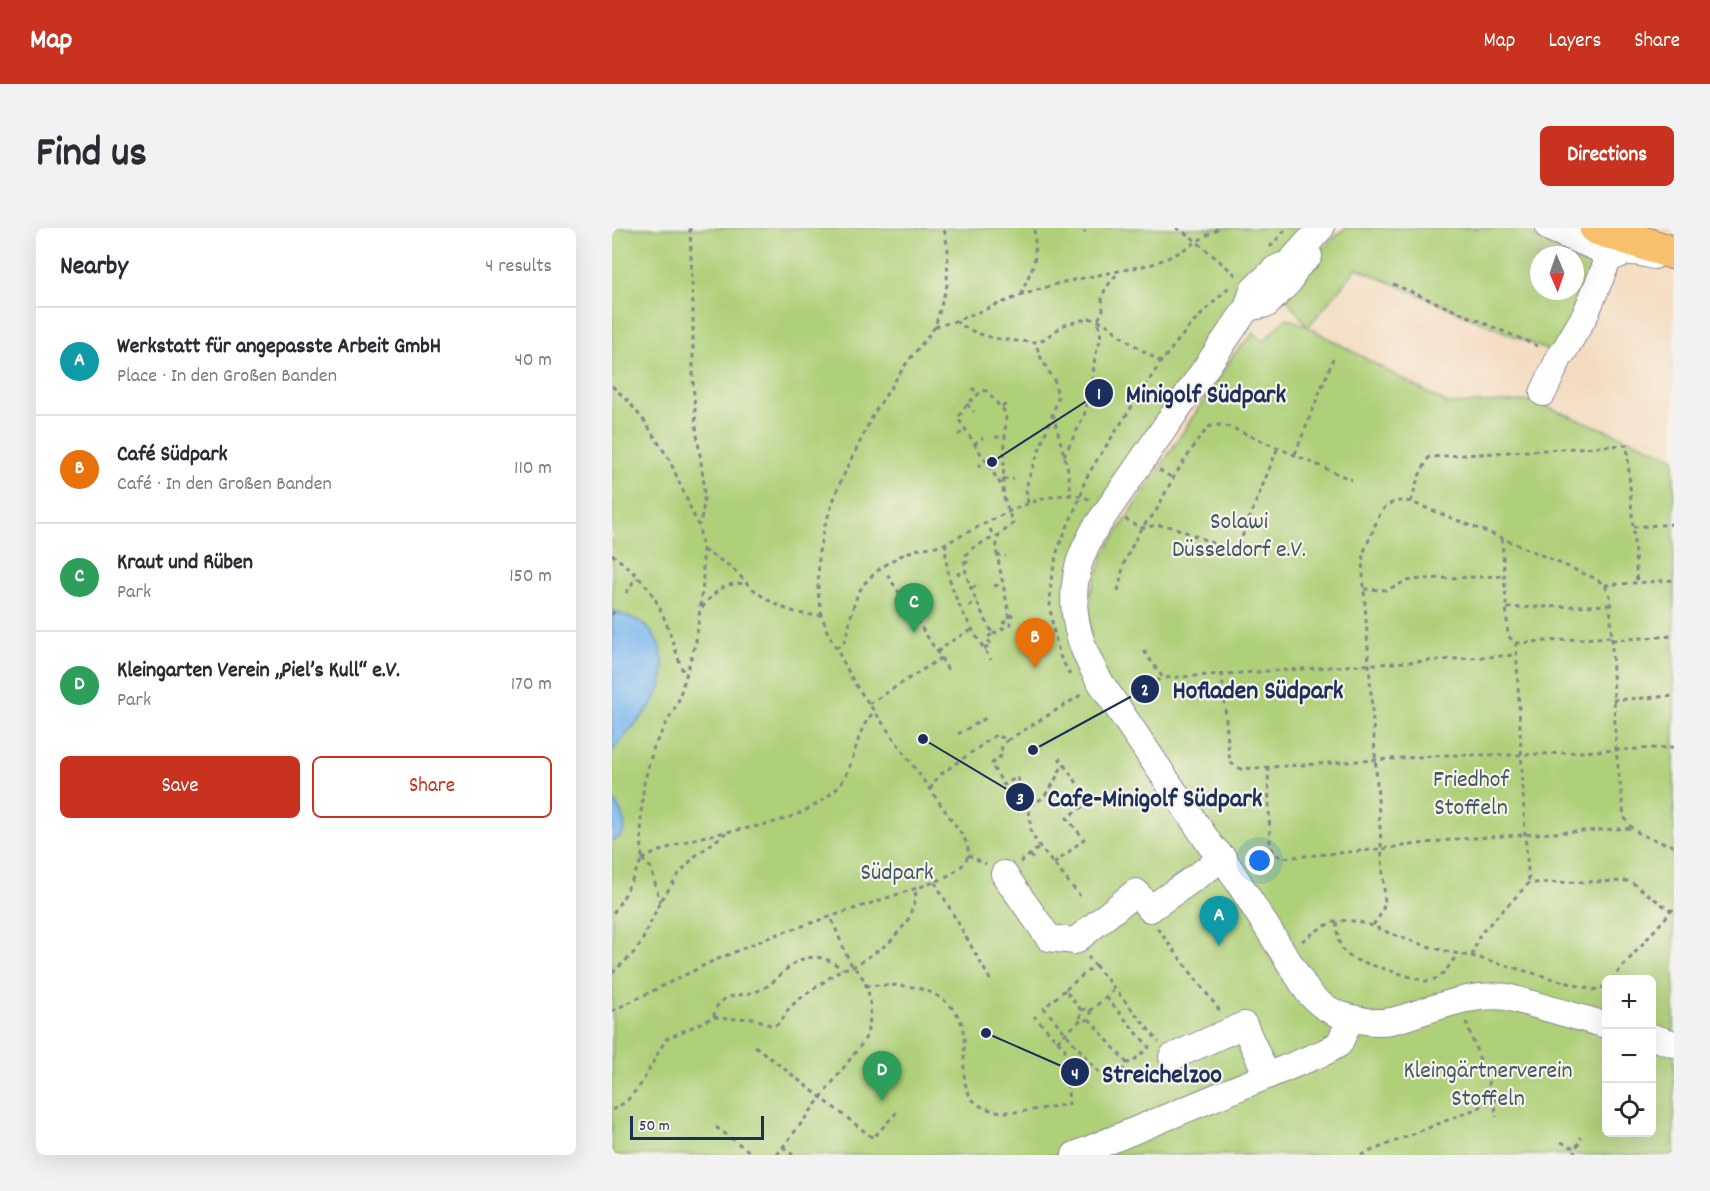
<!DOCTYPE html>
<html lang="en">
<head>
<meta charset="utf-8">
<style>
	body { margin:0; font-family:Dekko,sans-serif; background:#f2f2f3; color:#2b2b33 }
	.controls { position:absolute; right:18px; bottom:18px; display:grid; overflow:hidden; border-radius:9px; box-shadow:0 6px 24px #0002 }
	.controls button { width:54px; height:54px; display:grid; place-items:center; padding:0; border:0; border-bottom:2px solid #e1e1e2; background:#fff; color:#2b2b33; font:30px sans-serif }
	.compass { position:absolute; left:918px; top:18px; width:54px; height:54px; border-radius:50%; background:#fff; box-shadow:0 6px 24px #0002; rotate:178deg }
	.scale { position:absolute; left:18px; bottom:15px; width:134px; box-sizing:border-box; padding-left:6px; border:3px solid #1b2f5e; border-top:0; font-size:16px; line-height:21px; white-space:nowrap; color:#1b2f5e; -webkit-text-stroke:4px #f7f3e8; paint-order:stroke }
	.you { position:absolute; left:648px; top:633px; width:21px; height:21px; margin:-15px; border:4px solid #fff; border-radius:50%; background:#1a73e8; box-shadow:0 0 0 9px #1a73e833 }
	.badge { display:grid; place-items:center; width:39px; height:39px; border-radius:50%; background:#c8321e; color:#fff; font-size:20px; font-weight:700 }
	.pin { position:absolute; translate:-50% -50px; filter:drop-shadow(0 2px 3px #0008) }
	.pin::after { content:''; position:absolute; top:32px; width:21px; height:18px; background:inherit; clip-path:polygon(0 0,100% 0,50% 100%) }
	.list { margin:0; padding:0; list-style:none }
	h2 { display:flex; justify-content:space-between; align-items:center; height:78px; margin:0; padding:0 24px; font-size:26px }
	h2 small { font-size:20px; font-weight:400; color:#7c7c81 }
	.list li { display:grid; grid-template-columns:39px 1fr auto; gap:18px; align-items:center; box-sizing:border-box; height:108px; padding:0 24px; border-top:2px solid #e1e1e2 }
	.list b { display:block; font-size:22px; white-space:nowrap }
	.list p { margin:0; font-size:20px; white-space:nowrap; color:#7c7c81 }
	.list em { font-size:20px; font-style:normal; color:#7c7c81 }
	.actions { display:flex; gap:12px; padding:18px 24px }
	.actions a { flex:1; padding:14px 0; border:2px solid #c8321e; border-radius:9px; text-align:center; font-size:21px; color:#c8321e }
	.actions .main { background:#c8321e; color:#fff }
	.icon { flex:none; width:33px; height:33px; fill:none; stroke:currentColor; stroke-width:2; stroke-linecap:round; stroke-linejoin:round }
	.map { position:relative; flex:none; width:1062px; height:927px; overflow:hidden; border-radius:9px }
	header { display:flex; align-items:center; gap:36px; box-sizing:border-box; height:84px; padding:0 30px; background:#c8321e; color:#fff }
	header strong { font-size:28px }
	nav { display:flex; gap:33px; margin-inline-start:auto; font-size:21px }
	.intro { display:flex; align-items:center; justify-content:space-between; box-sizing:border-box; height:144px; padding:0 36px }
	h1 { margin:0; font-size:42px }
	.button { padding:15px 27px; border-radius:9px; background:#c8321e; color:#fff; font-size:21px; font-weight:700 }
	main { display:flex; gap:36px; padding:0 36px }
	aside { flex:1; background:#fff; border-radius:9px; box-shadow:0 6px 24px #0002 }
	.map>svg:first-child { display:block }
</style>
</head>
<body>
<header>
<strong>Map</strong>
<nav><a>Map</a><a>Layers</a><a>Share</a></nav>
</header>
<div class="intro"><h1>Find us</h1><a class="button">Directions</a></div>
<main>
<aside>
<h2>Nearby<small>4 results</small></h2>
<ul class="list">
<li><span class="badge" style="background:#0f9aa8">A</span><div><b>Werkstatt für angepasste Arbeit GmbH</b><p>Place · In den Großen Banden</p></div><em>40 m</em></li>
<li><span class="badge" style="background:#e8710a">B</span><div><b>Café Südpark</b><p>Café · In den Großen Banden</p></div><em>110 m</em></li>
<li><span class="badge" style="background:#2e9e5b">C</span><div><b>Kraut und Rüben</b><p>Park</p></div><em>150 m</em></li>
<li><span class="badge" style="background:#2e9e5b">D</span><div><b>Kleingarten Verein „Piel’s Kull“ e.V.</b><p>Park</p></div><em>170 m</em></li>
</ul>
<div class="actions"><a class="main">Save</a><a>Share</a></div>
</aside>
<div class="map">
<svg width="1062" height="927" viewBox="0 0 1062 927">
	<rect width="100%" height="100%" fill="#f7f3e8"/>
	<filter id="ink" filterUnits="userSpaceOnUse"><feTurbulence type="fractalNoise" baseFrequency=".0167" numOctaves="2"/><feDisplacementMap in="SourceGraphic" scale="12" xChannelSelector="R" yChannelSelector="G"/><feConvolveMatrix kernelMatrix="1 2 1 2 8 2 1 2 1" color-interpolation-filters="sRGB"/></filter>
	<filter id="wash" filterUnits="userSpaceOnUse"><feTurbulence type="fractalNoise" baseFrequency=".008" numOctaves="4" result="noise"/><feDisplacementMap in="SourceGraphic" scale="24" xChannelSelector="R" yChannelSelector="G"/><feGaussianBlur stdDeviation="1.35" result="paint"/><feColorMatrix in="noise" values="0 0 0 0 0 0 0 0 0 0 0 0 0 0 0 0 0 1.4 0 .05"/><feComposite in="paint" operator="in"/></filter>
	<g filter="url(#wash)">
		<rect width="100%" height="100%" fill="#f4dbbf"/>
		<path fill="#aed078" stroke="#64806b" stroke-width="1.5" fill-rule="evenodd" d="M 0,0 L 700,0 L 477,326 L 470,374 L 479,411 L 477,387 L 478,366 L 492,325 L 622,126 L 642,105 L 651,113 L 675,90 L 695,98 L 674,70 L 686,43 L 733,0 L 908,0 L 944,19 L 979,33 L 991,35 L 946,127 L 745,40 L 696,99 L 836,176 L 920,173 L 1062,229 L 1062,927 L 0,927 ZM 927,27 L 963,27 L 963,63 L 927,63 ZM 994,752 L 1040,752 L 1040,904 L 994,904 Z"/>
		<g fill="#7fb9f0" stroke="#4d74a7" stroke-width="1.5">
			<path d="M 0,382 C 10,387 21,389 30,395 C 54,413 58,449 41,474 C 30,492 12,506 0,524 L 0,436 L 1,432 Z"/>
			<path d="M 0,569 C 9,583 23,605 0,613 Z"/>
		</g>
	</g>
	<g filter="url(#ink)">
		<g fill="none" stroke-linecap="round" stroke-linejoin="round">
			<defs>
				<g id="minor">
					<path d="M 709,0 L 677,35 L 663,41 L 641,62 L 635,80 L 482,302 C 474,317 466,333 464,349 C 457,387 470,424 489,455 L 599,618 L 611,630 L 696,764 C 705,775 715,782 729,787 C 742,791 756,795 770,794 C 782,794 794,789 806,785 C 835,776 864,765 895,769 L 994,797"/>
					<path d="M 937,0 L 987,21 L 996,32"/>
					<path d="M 635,80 L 655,76 L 677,54 L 684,40 L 697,28"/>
					<path d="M 931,165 L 948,128 L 952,123 L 973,87 L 996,32 C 1015,21 1021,23 1042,28"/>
					<path d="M 392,646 L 437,710 L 463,713 L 524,664 L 538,681 L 611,630"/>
					<path d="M 1040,809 L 1062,816"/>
					<path d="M 560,829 L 632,797 L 655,848"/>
					<path d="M 463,927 L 713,824 L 727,816 L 739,790"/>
				</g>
				<path id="major" d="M 984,0 L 1062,25"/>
			</defs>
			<use href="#minor" stroke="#88858e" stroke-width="28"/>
			<use href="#major" stroke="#88858e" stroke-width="35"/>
			<g stroke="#88858e" stroke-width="3" stroke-dasharray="4.5 4.5" stroke-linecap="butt">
				<path d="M 78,0 L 81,80 L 81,151 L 84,199 L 92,256 L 92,275 L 88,297"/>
				<path d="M 564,0 L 578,8 L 626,49"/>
				<path d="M 472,3 L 473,5"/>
				<path d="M 658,19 L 675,0"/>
				<path d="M 781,56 L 928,119"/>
				<path d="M 410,67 C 412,55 419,46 422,34 C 424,24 423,11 422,0"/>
				<path d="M 343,93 C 371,112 391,112 423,114 L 429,113 L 452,97 L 477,90 L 493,95 L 514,112 L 549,134"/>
				<path d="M 323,99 L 343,93 L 410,67 L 447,55 L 541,36 L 566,25 L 607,0"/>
				<path d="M 0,158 L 16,173 L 33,194 L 57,231 L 87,299 L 91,322 L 91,356 L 84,413 L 66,474 L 42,518 L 32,555 L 29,585 L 30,631 L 12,668 L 0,687"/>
				<path d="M 360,160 L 367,166"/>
				<path d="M 355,176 L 362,184"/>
				<path d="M 390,179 L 397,174"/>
				<path d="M 441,186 L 456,242 L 459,266"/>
				<path d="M 346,207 L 353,202"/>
				<path d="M 383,209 L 393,209"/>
				<path d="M 362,216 L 371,210"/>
				<path d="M 683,226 L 721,131"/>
				<path d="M 452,228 L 472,188 L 480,155 L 483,128 L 489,110 L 486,92 L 491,82 L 490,70 L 493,61 L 505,46"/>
				<path d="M 383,235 L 392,235"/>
				<path d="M 366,239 L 373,233"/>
				<path d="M 547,242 L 561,250"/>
				<path d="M 391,251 L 402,251"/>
				<path d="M 799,274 L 806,250 L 817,229 L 1015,217 L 1025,355"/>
				<path d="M 416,275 L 414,262 L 416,252 L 446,171 L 443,154 L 429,130 L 423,114"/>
				<path d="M 513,291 L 529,300 L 545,297 L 561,299 L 624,324 L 666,219"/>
				<path d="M 1021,299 L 1062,296"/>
				<path d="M 378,301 L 382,309"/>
				<path d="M 890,310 L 896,408 L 904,415 L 913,606 L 917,655"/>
				<path d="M 334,315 C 331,360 357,396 379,432"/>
				<path d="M 91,322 C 101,328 111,333 120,340 C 127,346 133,354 140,360 C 158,376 185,389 210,387"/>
				<path d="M 0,326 C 13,337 28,349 38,363 C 55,388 61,418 72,446"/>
				<path d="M 384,327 L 394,328"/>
				<path d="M 352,335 L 361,333"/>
				<path d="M 345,346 L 354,343"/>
				<path d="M 993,357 L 1062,352"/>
				<path d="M 382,358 L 390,356"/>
				<path d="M 360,360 L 366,357"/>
				<path d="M 752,361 L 774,362 L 795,353 L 809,351 L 892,348"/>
				<path d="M 506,363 L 512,335 L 529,300 L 543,285 L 561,250 L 588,209 L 598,198 L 608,197 L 618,199 L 740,252"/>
				<path d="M 14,365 L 21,354 L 26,350"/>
				<path d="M 357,378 L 365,373"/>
				<path d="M 90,380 C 102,364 113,353 134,356"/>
				<path d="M 895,380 L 998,377"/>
				<path d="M 0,387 L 2,383"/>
				<path d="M 397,388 L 405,387"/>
				<path d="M 390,395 L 398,392"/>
				<path d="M 381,406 L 399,396 L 384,321 L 387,307 L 401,296 L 392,270 L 391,260 L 346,190 L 355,176 L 371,162 L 374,163 L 394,185 L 391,260"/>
				<path d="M 1000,412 L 1062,408"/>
				<path d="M 904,415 L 999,409"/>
				<path d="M 224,420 C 226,418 229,417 231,415 C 235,411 236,403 237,398 C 240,383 243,367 253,355 C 266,340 287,326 307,321 C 316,319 325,319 334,315 C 371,299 438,252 479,272"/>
				<path d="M 372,421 L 379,417 L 375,409 L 381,406 C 373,391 346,342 354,327 C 358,319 379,311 387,307"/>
				<path d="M 532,423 L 551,450 L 904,427"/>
				<path d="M 325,424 L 344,410 L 360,402"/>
				<path d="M 329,430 L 337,444"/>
				<path d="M 610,445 L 617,527 L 619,535 L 629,541 L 837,527 L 910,527 L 1062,519"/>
				<path d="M 458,447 L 448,428 L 442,405 L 438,380 L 439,352 L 446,320 L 469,267 L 473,252 L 485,232 L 549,134 L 577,99 L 619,57"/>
				<path d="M 519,464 L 551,450"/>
				<path d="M 1001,472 L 1062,468"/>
				<path d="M 257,476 L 329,430 L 275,346"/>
				<path d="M 346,506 L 374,490"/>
				<path d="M 396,512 L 390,517 L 389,528 L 379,536 L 392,557 L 405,549 L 416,569 L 419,605 L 428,619 L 468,668"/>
				<path d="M 656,539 L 658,617 L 663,626 L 671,630 L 769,621 L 845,611 L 1020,600"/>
				<path d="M 318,561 L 323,553 L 329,546 L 384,507 L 396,512 L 472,465"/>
				<path d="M 418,577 C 436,571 443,552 451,536"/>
				<path d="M 356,627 L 374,636"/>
				<path d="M 418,627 L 423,633"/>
				<path d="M 30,631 C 49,622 69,614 90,609 C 139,598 185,597 223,562 C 245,541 241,504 262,484"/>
				<path d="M 30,631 L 39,640 L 48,674"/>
				<path d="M 408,634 L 428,619"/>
				<path d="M 442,636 L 472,611 L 455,590 L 478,573 L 447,530"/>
				<path d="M 323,654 L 380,755"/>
				<path d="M 724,694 C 727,713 725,723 744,732 L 812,753 C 830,753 835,740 845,727"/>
				<path d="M 761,697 L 769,686 L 773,675 L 752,361 C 752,350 749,337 751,327 C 753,320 757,312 760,305 C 768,284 773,269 799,274 L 890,310 L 982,350 L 993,357 L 998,368 L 1004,522 L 1012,589 L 1020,600 L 1029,607 L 1062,618"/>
				<path d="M 545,700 L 608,783"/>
				<path d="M 690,713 C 701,705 713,696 726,693 C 749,690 768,702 788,709 C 811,717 836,725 860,728 L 981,762 L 992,759 L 994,756"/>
				<path d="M 860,728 L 868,706 L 917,655 L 1018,653 L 1059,683"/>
				<path d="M 483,737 L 547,814"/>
				<path d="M 0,745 L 20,727 L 29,715 L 48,674 L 67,646 L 82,629 L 114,605"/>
				<path d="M 999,752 L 1062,680"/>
				<path d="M 253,757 C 273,758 293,755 312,762 C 327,767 343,778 349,794 C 360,822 336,871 379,882 C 400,888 436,879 457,876 L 453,821 L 422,788"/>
				<path d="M 453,762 L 432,780 L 496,855 L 513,840 L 515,835 L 520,834 L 537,819 L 494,769"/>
				<path d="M 469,782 L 453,762 L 483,737 L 476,729"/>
				<path d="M 0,783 L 99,734 L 160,708 L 323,654 C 335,648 358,639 356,622 C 356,617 353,612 351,608 L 243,456 L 215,403 L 210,387 L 206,365 L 207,324 L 212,300 L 227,257 L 262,185 L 294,136 L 323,99 L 335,57 L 336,22 L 332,0"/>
				<path d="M 478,783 L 503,761"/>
				<path d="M 102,789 L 115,791 L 142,790 L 160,798 L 166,796 L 170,792 L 177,780 L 186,772 L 230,741 L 241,739 L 277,715 L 295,694 L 304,670 L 303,660"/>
				<path d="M 477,791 L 515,835"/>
				<path d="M 854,794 L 883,873 L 884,889"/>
				<path d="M 445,813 L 470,791 L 474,792 L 477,791 L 479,785 L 476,781 L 469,782 L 468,788 L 470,791"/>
				<path d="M 143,818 L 261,910 L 285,884"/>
				<path d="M 0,882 L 14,874 L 29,856 L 54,811 L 102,789 C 104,762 133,770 150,761 C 167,753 176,733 195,730 C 209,727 220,733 230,741"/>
				<path d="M 104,899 L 142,927"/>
				<path d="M 949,914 L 964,921"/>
				<path d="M 171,919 L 181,927"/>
				<path d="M 165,927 L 252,813 C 261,793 261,764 248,746 C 246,743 243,741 241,739 C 233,727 225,702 218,688"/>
				<path d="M 749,927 L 883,873"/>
				<path d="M 961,927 L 969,909"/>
			</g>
			<use href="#minor" stroke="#fff" stroke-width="26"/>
			<use href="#major" stroke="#f8bf6c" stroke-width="33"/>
		</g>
	</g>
	<g text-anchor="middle" stroke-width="4.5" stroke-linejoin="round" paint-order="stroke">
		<g font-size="24" fill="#405764" stroke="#f7f3e8">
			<text x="627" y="300">Solawi<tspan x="627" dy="28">Düsseldorf e.V.</tspan></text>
			<text x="859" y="558">Friedhof<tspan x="859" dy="28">Stoffeln</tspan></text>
			<text x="285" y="651">Südpark</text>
			<text x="876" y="849">Kleingärtnerverein<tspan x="876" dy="28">Stoffeln</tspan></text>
		</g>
	</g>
	<path fill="none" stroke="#1b2f5e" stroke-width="2" d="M380 234L487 165M421 522L533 461M311 511L408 569M374 805L463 844"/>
	<g fill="#1b2f5e" stroke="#f7f3e8" stroke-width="2">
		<circle cx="380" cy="234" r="6"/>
		<circle cx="421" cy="522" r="6"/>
		<circle cx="311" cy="511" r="6"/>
		<circle cx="374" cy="805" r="6"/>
		<circle cx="487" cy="165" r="15"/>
		<circle cx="533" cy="461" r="15"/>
		<circle cx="408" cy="569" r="15"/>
		<circle cx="463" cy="844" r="15"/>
	</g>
	<g font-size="18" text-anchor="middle" font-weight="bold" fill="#fff">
		<text x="487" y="171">1</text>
		<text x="533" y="467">2</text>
		<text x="408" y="576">3</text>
		<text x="463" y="851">4</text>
	</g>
	<g font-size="26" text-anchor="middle" font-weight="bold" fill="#1b2f5e" stroke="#f7f3e8" stroke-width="4.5" stroke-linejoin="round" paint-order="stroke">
		<text x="594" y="174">Minigolf Südpark</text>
		<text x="646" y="470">Hofladen Südpark</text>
		<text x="543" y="578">Cafe-Minigolf Südpark</text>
		<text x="550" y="854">Streichelzoo</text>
	</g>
</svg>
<div class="controls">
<button>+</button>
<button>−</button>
<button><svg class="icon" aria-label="locate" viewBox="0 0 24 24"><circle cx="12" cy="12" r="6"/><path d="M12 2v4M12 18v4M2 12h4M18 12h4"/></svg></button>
</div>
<svg class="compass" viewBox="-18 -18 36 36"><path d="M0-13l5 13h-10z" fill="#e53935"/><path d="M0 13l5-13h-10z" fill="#7c7c81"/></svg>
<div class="scale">50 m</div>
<div class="you"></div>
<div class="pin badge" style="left:607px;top:718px;background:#0f9aa8">A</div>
<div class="pin badge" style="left:423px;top:440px;background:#e8710a">B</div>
<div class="pin badge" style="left:302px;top:405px;background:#2e9e5b">C</div>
<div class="pin badge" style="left:270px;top:873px;background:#2e9e5b">D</div>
</div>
</main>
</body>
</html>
